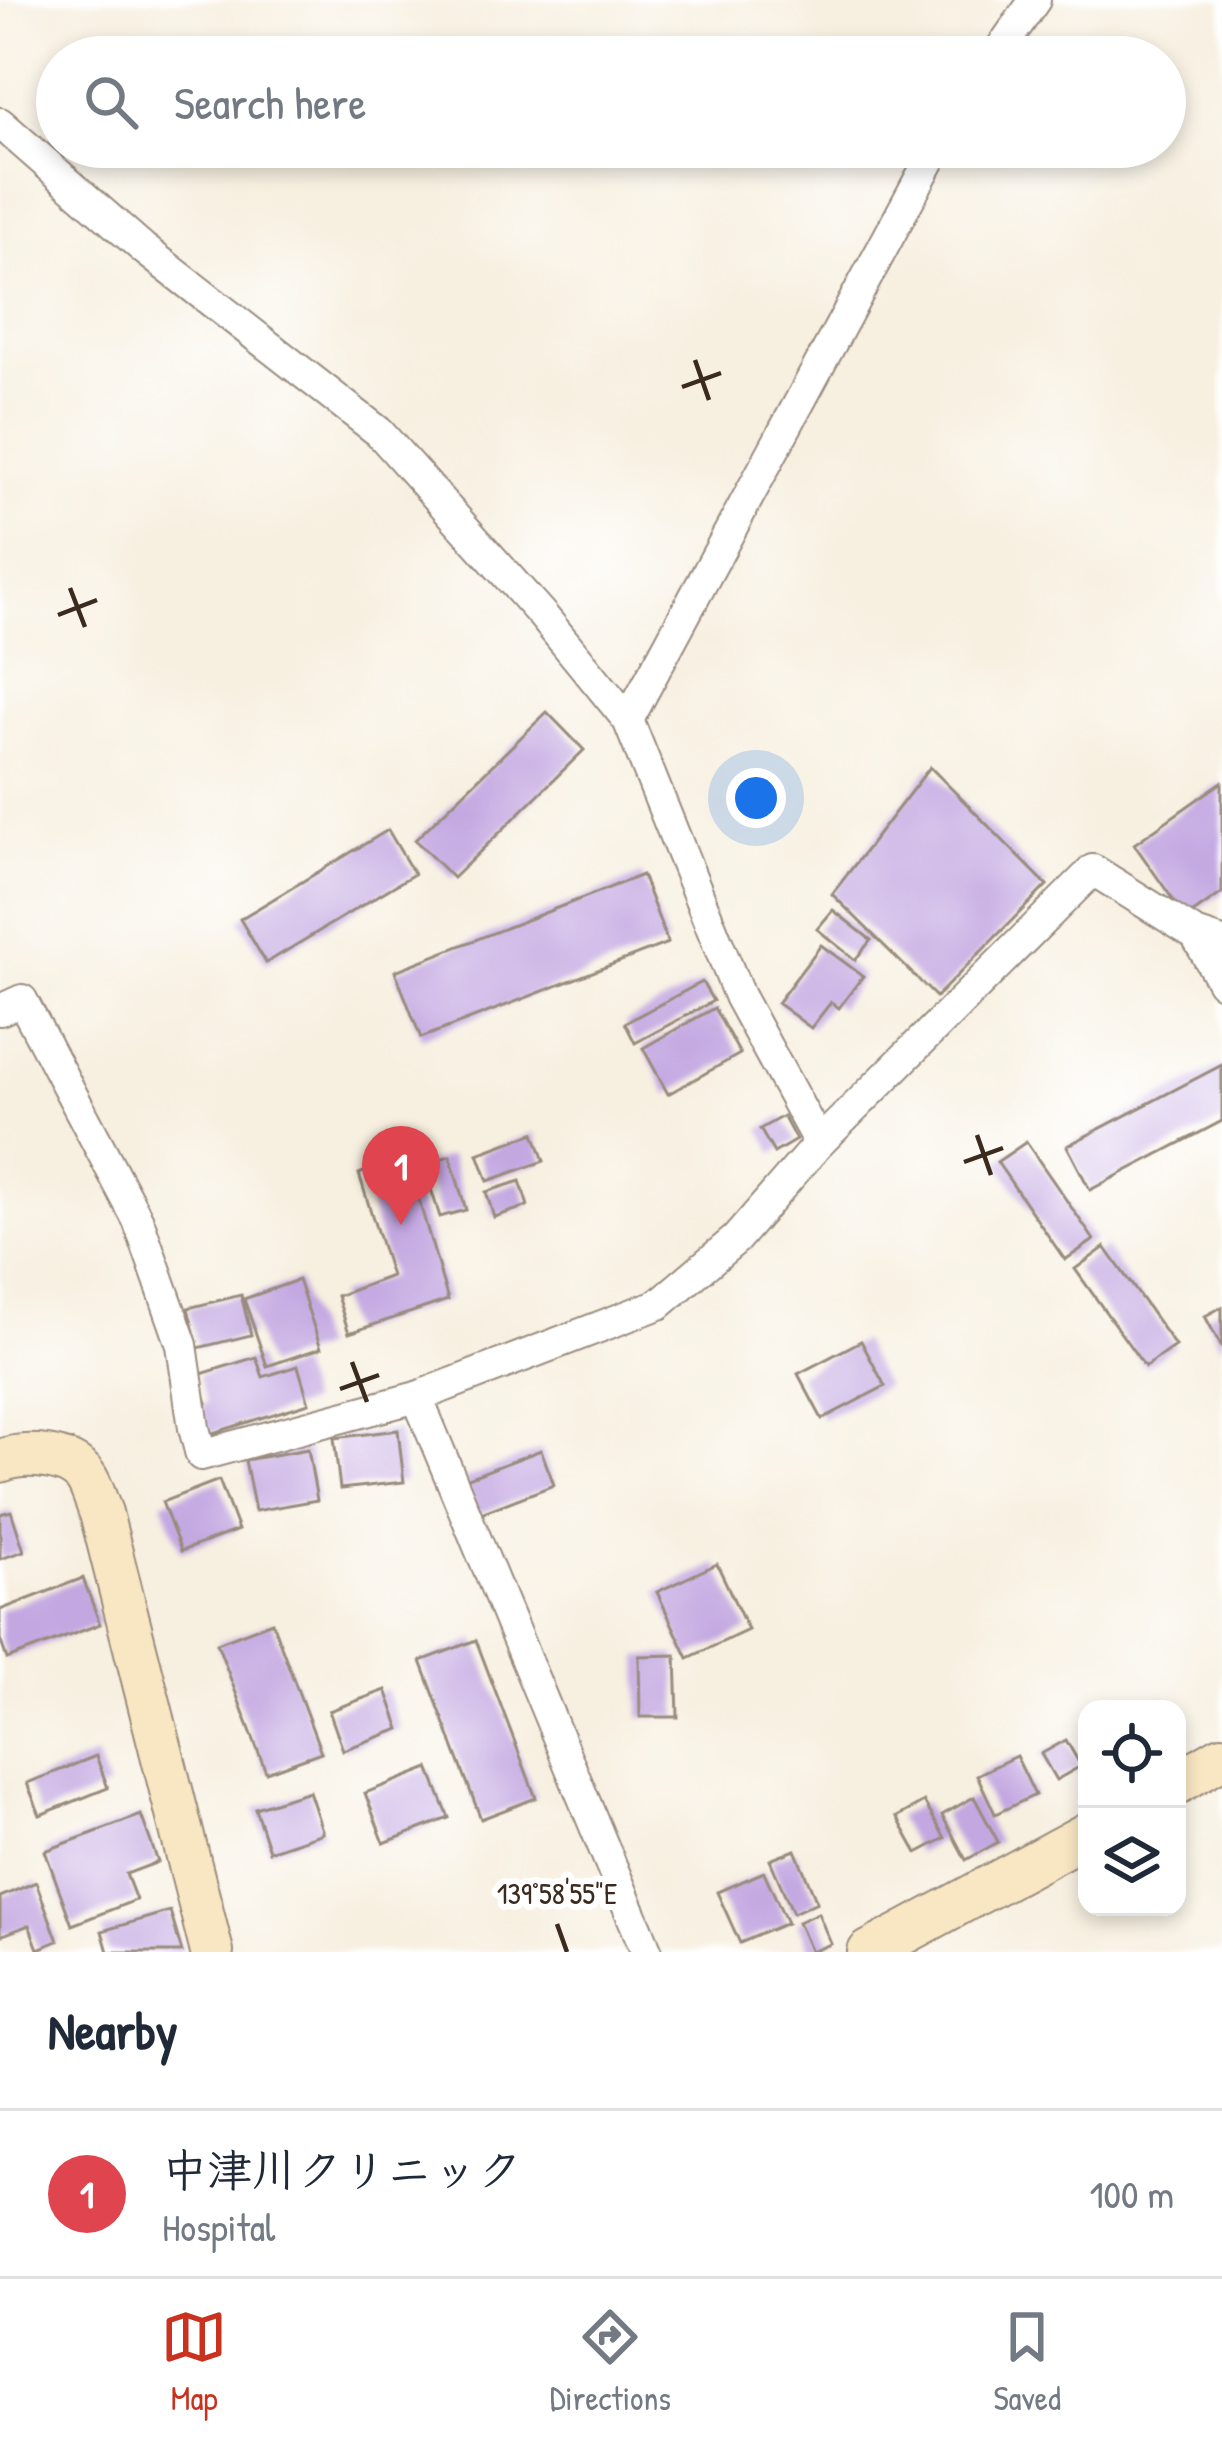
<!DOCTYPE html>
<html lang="en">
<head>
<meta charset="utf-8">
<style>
	body { margin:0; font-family:"Patrick Hand","Klee One",sans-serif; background:#f6f6f7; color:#1f2937 }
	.controls { position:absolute; right:36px; bottom:36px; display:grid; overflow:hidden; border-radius:24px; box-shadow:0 6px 18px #0003 }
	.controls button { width:108px; height:108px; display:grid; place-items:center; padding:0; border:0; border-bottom:3px solid #e0e1e3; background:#fff; color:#1f2937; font:60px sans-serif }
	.you { position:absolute; left:756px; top:798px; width:42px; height:42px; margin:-30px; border:9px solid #fff; border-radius:50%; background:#1a73e8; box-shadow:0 0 0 18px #1a73e833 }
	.badge { display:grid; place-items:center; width:78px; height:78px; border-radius:50%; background:#c8321e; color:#fff; font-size:39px; font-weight:700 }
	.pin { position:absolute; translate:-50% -99px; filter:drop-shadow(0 3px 6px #0008) }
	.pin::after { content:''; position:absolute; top:63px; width:42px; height:36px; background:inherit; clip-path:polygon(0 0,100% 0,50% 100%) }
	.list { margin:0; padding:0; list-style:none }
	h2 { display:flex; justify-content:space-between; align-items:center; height:156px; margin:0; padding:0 48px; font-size:51px }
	h2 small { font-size:39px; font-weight:400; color:#747a83 }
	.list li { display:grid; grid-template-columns:78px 1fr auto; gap:36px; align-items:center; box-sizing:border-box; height:168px; padding:0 48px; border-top:3px solid #e0e1e3 }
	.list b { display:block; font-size:45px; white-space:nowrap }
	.list p { margin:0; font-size:39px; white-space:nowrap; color:#747a83 }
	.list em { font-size:39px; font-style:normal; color:#747a83 }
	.icon { flex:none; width:66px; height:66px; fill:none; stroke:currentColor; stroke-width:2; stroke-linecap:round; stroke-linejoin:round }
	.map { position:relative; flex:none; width:1222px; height:1952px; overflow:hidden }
	.search { position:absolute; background:#fff; box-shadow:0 6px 18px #0003; left:36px; right:36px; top:36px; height:132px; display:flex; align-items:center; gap:30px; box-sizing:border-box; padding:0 42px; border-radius:66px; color:#747a83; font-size:45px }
	.sheet { height:324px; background:#fff }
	nav { display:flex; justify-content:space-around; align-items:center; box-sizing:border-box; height:168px; border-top:3px solid #e0e1e3; background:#fff; font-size:33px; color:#747a83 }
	nav a { display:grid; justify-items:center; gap:6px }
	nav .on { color:#c8321e }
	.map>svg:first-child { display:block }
</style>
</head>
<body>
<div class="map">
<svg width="1222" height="1952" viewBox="0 0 1222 1952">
	<rect width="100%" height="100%" fill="#fff"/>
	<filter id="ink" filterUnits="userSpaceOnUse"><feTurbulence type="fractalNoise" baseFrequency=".00833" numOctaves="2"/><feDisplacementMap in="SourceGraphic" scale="24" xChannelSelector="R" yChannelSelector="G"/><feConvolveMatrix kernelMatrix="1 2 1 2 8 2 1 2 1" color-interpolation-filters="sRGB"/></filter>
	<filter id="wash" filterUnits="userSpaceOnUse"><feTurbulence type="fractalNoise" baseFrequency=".004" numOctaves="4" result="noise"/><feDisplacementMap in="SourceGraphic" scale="48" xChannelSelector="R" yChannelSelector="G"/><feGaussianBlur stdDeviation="2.7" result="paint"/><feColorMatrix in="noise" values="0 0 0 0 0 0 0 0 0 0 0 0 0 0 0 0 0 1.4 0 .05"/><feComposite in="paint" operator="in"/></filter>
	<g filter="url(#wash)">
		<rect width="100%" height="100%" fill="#f7efdf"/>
		<g id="blocks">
			<g fill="#c3a7e1">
				<path d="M 547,712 L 584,750 L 453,878 L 415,840 Z"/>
				<path d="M 930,767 L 1047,885 L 936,997 L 832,894 Z"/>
				<path d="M 1222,782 L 1222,893 L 1186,918 L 1134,844 Z"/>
				<path d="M 388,830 L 414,874 L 266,963 L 240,919 Z"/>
				<path d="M 642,875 L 668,943 L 421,1038 L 395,971 Z"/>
				<path d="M 833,910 L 871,940 L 855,960 L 817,929 Z"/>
				<path d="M 821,945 L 863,976 L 839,1008 L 831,1002 L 811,1028 L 777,1003 Z"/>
				<path d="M 702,982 L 713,1001 L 635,1043 L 625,1023 Z"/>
				<path d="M 714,1008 L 740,1054 L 668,1094 L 643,1048 Z"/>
				<path d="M 1222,1065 L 1222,1121 L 1090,1190 L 1067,1146 Z"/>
				<path d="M 783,1116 L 796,1140 L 774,1153 L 760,1129 Z"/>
				<path d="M 534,1133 L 544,1161 L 488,1181 L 478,1154 Z"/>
				<path d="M 1026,1142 L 1094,1240 L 1065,1260 L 997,1162 Z"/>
				<path d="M 406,1156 L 448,1300 L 349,1333 L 337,1296 L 391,1276 L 359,1174 Z"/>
				<path d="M 450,1156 L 466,1210 L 440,1217 L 423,1164 Z"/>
				<path d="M 520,1181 L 528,1206 L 494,1217 L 486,1192 Z"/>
				<path d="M 1105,1247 L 1175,1346 L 1145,1367 L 1075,1269 Z"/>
				<path d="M 298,1280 L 321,1348 L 267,1366 L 244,1299 Z"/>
				<path d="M 241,1295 L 251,1335 L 198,1348 L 188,1308 Z"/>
				<path d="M 1222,1307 L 1222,1348 L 1205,1316 Z"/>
				<path d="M 861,1341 L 885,1386 L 822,1419 L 798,1374 Z"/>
				<path d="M 256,1357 L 263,1377 L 298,1366 L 309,1403 L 210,1434 L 201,1405 L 207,1403 L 198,1375 Z"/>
				<path d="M 398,1430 L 404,1482 L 340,1489 L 334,1438 Z"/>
				<path d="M 308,1449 L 317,1500 L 255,1511 L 245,1460 Z"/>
				<path d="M 541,1450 L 554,1485 L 476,1515 L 463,1480 Z"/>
				<path d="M 219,1480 L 238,1530 L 181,1551 L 162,1502 Z"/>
				<path d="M 11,1511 L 24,1551 L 0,1559 L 0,1514 Z"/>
				<path d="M 717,1564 L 748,1630 L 688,1658 L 657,1592 Z"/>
				<path d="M 83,1578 L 100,1624 L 7,1659 L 0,1639 L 0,1610 Z"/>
				<path d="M 272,1622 L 321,1752 L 266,1772 L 217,1643 Z"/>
				<path d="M 476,1640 L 536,1798 L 481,1819 L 421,1661 Z"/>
				<path d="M 676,1655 L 678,1717 L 640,1717 L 639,1656 Z"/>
				<path d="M 386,1690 L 400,1729 L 343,1750 L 329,1711 Z"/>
				<path d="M 1066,1740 L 1081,1766 L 1056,1780 L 1041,1754 Z"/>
				<path d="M 96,1756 L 108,1788 L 40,1815 L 27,1783 Z"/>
				<path d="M 1016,1756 L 1035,1795 L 995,1814 L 977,1775 Z"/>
				<path d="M 429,1768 L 449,1818 L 384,1843 L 365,1793 Z"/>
				<path d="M 309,1791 L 323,1833 L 269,1851 L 255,1808 Z"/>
				<path d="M 974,1797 L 998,1842 L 966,1860 L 942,1815 Z"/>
				<path d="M 924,1802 L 945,1838 L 917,1853 L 897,1817 Z"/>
				<path d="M 141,1815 L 158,1862 L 126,1874 L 136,1900 L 72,1925 L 45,1851 Z"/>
				<path d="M 795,1850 L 817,1902 L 793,1913 L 770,1860 Z"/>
				<path d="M 764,1872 L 787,1923 L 740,1943 L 717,1892 Z"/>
				<path d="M 36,1882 L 58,1941 L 38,1949 L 29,1925 L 0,1936 L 0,1897 Z"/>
				<path d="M 170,1911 L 182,1952 L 108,1952 L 102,1931 Z"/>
				<path d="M 818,1913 L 831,1944 L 811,1952 L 798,1922 Z"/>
			</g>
		</g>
	</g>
	<g filter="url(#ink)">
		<use href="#blocks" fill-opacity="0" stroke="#998c7e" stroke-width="3"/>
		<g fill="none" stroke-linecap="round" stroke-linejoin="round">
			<defs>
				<g id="street">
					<path d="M 995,57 L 1035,0"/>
					<path d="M 0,123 L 144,249 L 379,432 L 543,616 L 628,720 L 739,996 L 819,1143"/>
					<path d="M 628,720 L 937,147"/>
					<path d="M 1195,934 L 1222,982"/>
					<path d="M 0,1010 L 22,1000 L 138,1220 L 182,1345 L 194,1428 L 201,1455 L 417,1397 L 659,1304 L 736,1239 L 819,1143 L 1093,870 L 1195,934 L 1222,943"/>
					<path d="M 417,1397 L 647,1952"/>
				</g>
				<g id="secondary">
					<path d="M 0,1461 C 24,1452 68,1454 85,1476 C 92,1485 96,1502 101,1513 L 212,1952"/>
					<path d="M 1177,1783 L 1222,1757"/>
					<path d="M 869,1952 L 1087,1834"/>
				</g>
			</defs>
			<use href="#street" stroke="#998c7e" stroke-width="34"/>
			<use href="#secondary" stroke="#998c7e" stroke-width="46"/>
			<use href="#street" stroke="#fff" stroke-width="30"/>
			<use href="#secondary" stroke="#f9e7c3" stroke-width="42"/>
		</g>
	</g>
	<path fill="none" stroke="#3b2a1e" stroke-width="4.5" d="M 695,360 L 709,400M 682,387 L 721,373M 70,588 L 85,627M 58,615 L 97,600M 977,1135 L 991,1175M 964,1162 L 1003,1148M 352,1362 L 367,1402M 340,1389 L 379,1375M 557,1924 L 567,1952"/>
	<g font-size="30" text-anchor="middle" fill="#3b2a1e" stroke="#fff" stroke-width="12" stroke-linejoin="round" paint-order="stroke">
		<text x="557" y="1904">139°58'55"E</text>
	</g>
</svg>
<div class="controls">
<button><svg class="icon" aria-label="locate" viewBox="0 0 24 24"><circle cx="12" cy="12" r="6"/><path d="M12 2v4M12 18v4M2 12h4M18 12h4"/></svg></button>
<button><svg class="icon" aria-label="layers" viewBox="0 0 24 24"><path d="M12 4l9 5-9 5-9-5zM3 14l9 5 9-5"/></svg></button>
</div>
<div class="you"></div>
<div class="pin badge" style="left:401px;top:1225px;background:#e0444e">1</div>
<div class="search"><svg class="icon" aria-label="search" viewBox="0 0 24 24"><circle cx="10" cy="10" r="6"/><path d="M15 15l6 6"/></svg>Search here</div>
</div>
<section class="sheet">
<h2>Nearby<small></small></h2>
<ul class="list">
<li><span class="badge" style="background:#e0444e">1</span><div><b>中津川クリニック</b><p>Hospital</p></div><em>100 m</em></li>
</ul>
</section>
<nav>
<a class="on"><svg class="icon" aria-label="map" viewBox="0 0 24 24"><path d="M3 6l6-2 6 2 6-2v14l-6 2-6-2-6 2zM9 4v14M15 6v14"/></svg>Map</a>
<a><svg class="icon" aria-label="directions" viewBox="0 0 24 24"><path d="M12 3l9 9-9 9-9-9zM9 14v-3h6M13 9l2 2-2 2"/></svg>Directions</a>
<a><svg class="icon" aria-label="saved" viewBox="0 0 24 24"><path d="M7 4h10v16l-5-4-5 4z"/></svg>Saved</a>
</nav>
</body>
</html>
